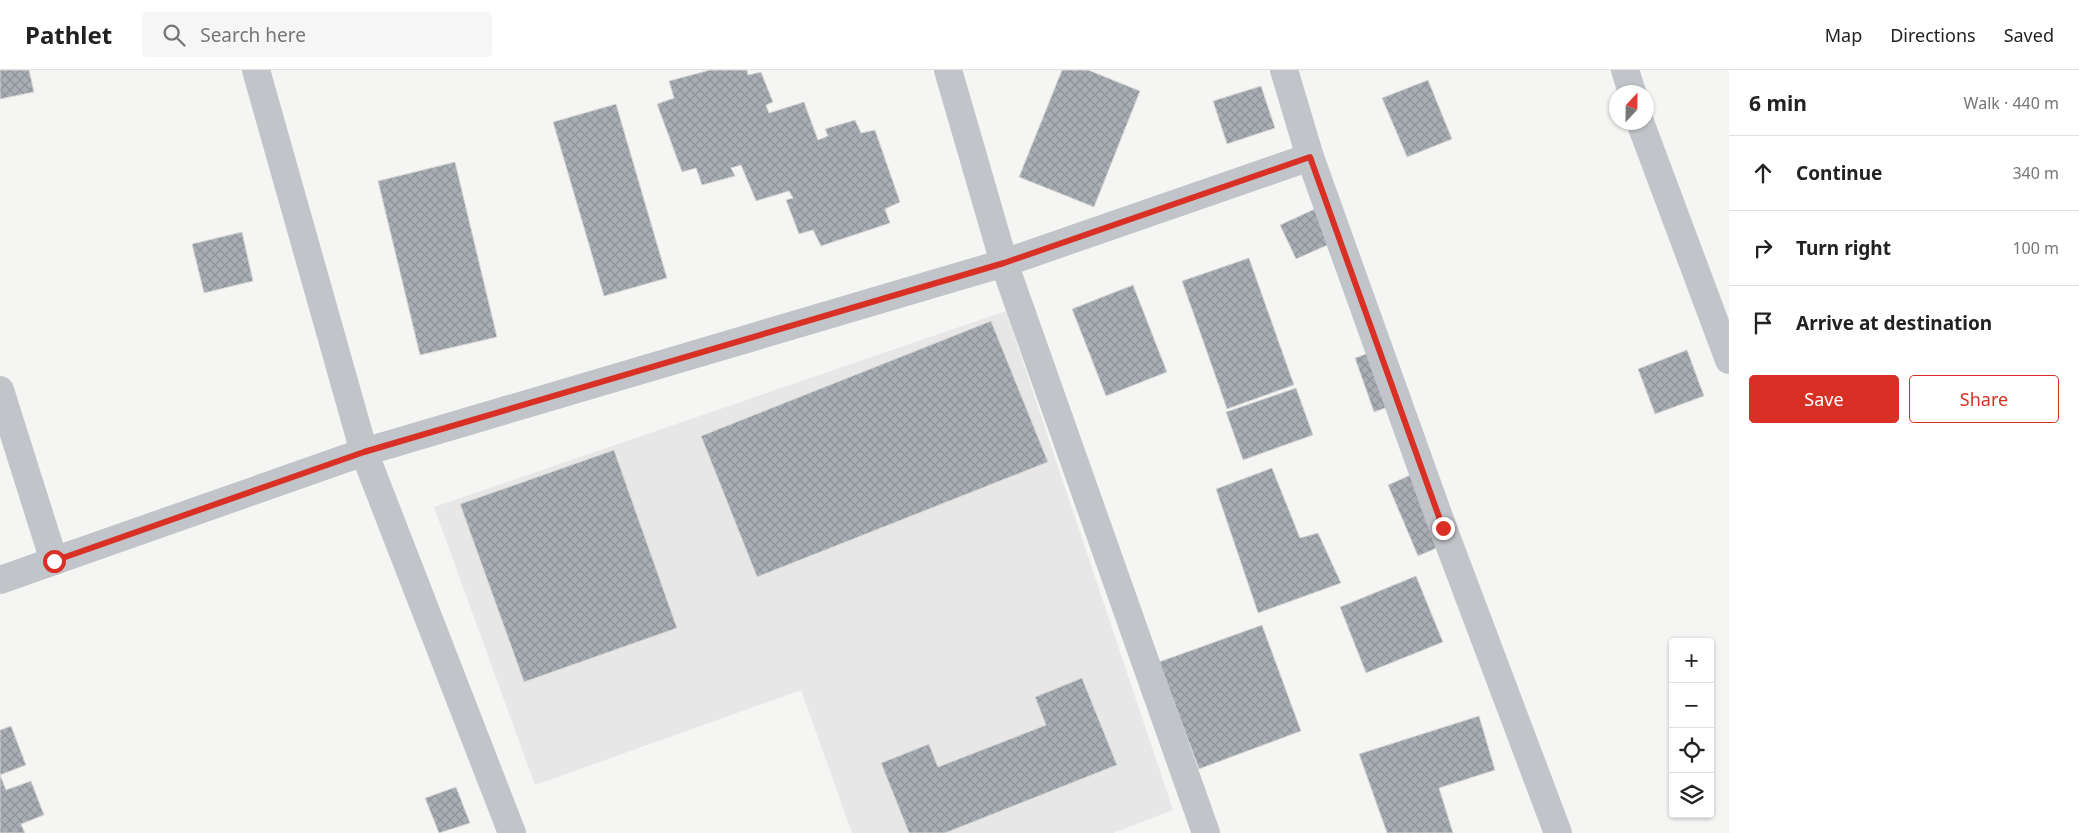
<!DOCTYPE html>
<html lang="en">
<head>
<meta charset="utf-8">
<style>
	body { margin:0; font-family:"Noto Sans",sans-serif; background:#f6f6f6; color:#222 }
	.controls { position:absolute; right:15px; bottom:15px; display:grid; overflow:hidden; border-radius:5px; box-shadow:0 1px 4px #0004 }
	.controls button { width:45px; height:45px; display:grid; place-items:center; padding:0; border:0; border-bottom:1px solid #e0e0e0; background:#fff; color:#222; font:25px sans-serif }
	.compass { position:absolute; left:1609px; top:15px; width:45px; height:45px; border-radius:50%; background:#fff; box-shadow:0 1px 4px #0004; rotate:22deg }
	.stop { position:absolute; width:15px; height:15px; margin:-11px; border:4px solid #d93025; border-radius:50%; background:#fff }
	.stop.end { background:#d93025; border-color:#fff; box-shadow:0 1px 5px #0008 }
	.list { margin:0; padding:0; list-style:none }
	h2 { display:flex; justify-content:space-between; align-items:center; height:65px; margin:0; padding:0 20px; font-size:21px }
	h2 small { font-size:16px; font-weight:400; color:#767676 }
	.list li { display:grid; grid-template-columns:32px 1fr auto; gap:15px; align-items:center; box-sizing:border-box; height:75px; padding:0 20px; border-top:1px solid #e0e0e0 }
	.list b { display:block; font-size:19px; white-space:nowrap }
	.list em { font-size:16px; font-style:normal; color:#767676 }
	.actions { display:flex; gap:10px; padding:15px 20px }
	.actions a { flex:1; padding:11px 0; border:1px solid #d93025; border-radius:5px; text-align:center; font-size:18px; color:#d93025 }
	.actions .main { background:#d93025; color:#fff }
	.icon { flex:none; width:28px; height:28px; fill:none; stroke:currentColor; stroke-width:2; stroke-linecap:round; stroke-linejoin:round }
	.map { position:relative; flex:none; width:1729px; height:763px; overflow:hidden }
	header { display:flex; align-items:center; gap:30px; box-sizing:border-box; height:70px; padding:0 25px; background:#fff; border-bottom:1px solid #e0e0e0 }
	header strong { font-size:24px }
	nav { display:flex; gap:28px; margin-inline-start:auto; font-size:18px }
	.search { width:350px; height:45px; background:#f6f6f6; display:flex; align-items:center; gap:12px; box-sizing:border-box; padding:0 18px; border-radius:5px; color:#767676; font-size:19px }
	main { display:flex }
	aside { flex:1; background:#fff }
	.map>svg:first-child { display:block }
</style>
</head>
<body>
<header>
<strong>Pathlet</strong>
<div class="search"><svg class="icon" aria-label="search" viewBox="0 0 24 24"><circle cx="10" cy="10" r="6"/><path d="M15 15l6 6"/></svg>Search here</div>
<nav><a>Map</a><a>Directions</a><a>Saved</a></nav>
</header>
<main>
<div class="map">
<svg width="1729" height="763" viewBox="0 0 1729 763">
	<defs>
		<pattern id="building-cross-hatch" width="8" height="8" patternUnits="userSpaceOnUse" patternTransform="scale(1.25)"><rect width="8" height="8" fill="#a8aeb4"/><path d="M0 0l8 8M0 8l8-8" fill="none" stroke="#8d9298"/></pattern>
	</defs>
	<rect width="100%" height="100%" fill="#f5f6f3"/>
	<path fill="#e6e7e6" d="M 1006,241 L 1173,740 L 1113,763 L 852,763 L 801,620 L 535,715 L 434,437 Z"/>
	<g fill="url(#building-cross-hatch)" stroke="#d7d7d5">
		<path d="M 0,0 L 29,0 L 34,22 L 0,29 Z"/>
		<path d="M 710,0 L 747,0 L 748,5 L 761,2 L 773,32 L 766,35 L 769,43 L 804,32 L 818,70 L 828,66 L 825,59 L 855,50 L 861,63 L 875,60 L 900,132 L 885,139 L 890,153 L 821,176 L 813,160 L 799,164 L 786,130 L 793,128 L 789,121 L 756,131 L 741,95 L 731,98 L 735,106 L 702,115 L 696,98 L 682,102 L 657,34 L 674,28 L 669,11 Z"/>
		<path d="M 1062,0 L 1088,0 L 1140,21 L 1094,137 L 1019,107 Z"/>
		<path d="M 1428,10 L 1452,69 L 1407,87 L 1382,28 Z"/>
		<path d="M 1261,16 L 1275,58 L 1227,74 L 1213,31 Z"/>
		<path d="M 616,34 L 667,208 L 604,226 L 553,52 Z"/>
		<path d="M 455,92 L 497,267 L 420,285 L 378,111 Z"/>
		<path d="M 1317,138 L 1332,173 L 1296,189 L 1280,155 Z"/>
		<path d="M 242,162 L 253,211 L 204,223 L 192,174 Z"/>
		<path d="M 1249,188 L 1294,315 L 1227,339 L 1182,211 Z"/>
		<path d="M 1133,215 L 1167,302 L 1106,326 L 1072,239 Z"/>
		<path d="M 991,251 L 1048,392 L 757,507 L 701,366 Z"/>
		<path d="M 1377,280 L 1396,334 L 1374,342 L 1355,288 Z"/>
		<path d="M 1687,280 L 1704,326 L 1655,344 L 1638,299 Z"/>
		<path d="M 1296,318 L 1313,365 L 1243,390 L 1226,342 Z"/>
		<path d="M 614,380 L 677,558 L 524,612 L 460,434 Z"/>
		<path d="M 1272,398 L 1300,468 L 1318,463 L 1341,513 L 1258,543 L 1216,419 Z"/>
		<path d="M 1415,403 L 1446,474 L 1418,486 L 1388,415 Z"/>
		<path d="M 1416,506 L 1443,572 L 1366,603 L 1340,537 Z"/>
		<path d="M 1262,555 L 1301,661 L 1199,699 L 1159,592 Z"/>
		<path d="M 1082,608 L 1117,695 L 945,763 L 909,763 L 881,693 L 929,674 L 938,697 L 1046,655 L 1035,627 Z"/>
		<path d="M 1479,646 L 1495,700 L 1439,718 L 1453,763 L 1387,763 L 1359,684 Z"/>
		<path d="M 11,656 L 26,695 L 0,705 L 6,720 L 31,711 L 44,745 L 21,754 L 25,763 L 0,763 L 0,660 Z"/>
		<path d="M 456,717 L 470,753 L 439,763 L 425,728 Z"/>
	</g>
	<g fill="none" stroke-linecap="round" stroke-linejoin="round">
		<g stroke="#c1c4c8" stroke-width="28">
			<path d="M 256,0 L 364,382 L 512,763"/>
			<path d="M 948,0 L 1004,193 L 1206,763"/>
			<path d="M 1284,0 L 1310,87 L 1443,458 L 1558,763"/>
			<path d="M 1625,0 L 1632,22"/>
			<path d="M 1640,52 L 1729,290"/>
			<path d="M 0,320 L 54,491 L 364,382 L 1004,193 L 1310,87"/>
			<path d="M 0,510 L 54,491"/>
		</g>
	</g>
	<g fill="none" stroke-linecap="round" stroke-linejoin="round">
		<path stroke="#d93025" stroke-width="6" d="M 54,491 L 364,382 L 1004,193 L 1310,87 L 1443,458"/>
	</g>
</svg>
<div class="controls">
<button>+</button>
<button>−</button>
<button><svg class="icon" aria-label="locate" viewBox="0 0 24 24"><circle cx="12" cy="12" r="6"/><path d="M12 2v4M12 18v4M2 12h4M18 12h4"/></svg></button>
<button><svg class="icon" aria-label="layers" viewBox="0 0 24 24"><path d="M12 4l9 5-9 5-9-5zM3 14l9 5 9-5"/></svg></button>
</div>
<svg class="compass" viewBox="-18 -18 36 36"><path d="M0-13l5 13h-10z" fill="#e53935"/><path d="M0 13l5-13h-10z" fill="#767676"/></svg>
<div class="stop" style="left:54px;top:491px"></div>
<div class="stop end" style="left:1443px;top:458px"></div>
</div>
<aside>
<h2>6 min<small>Walk · 440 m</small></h2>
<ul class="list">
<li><svg class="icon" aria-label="ahead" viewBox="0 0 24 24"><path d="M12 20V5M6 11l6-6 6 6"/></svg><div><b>Continue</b></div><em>340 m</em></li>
<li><svg class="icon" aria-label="right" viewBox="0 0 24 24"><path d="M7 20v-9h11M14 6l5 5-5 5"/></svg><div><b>Turn right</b></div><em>100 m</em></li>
<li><svg class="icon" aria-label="arrive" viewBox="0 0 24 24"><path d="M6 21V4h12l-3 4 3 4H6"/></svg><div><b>Arrive at destination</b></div></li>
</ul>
<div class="actions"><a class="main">Save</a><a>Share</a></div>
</aside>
</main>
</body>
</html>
